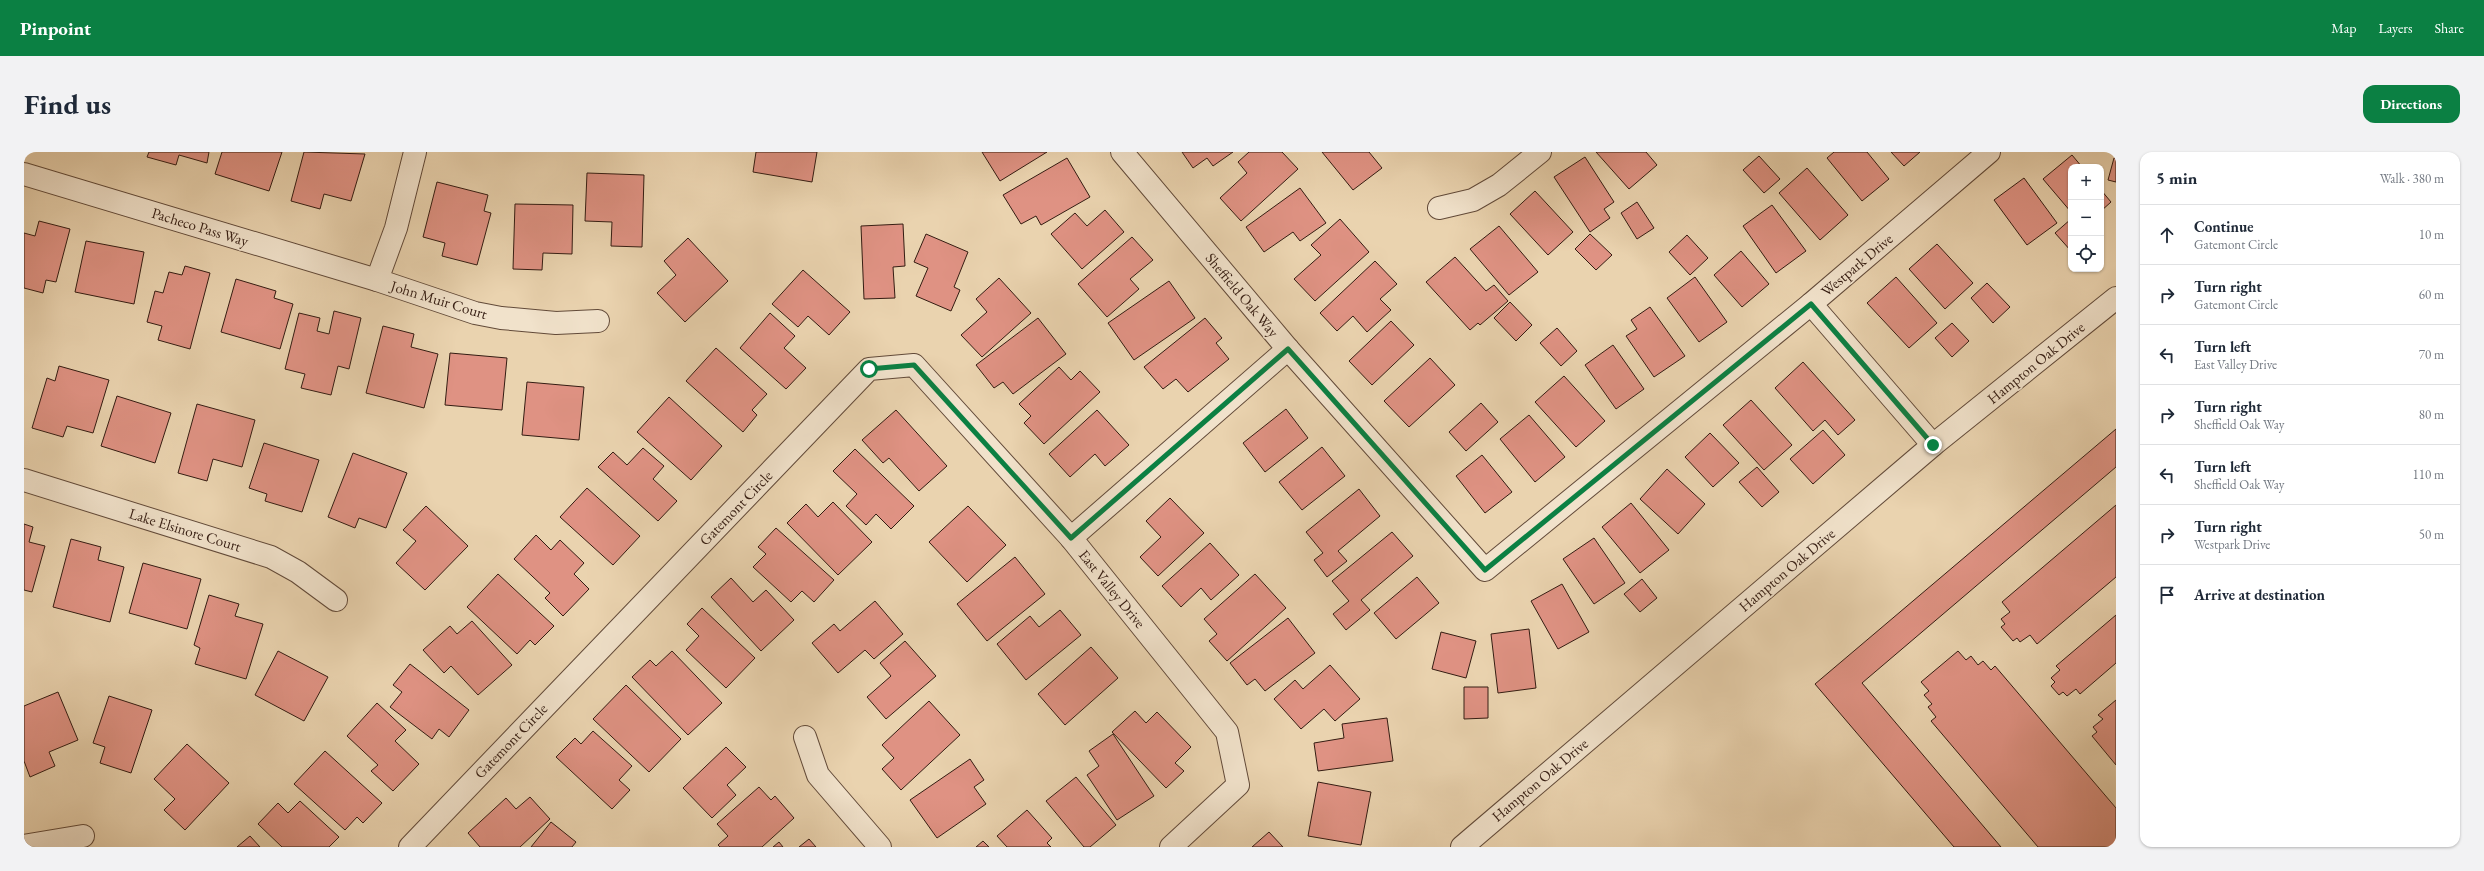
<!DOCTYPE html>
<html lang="en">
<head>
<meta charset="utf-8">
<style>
	body { margin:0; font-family:"EB Garamond",serif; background:#f2f2f3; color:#1f2937 }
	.controls { position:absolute; right:12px; top:12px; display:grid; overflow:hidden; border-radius:8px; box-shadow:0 1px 3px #0004 }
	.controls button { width:36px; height:36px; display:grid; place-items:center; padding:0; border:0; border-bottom:1px solid #e0e1e3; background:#fff; color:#1f2937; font:20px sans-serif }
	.stop { position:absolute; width:12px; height:12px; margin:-9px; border:3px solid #0b8043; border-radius:50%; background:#fff }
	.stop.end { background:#0b8043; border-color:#fff; box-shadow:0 1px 4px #0008 }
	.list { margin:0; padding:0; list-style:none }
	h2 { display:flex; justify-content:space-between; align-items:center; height:52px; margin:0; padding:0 16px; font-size:17px }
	h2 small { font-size:13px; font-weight:400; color:#747a83 }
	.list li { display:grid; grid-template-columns:26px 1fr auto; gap:12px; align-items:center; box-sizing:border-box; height:60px; padding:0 16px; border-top:1px solid #e0e1e3 }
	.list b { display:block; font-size:15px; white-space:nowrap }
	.list p { margin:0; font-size:13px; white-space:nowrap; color:#747a83 }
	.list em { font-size:13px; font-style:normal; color:#747a83 }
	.icon { flex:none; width:22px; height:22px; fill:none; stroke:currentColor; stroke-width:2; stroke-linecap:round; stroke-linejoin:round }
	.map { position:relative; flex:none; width:2092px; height:695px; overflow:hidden; border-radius:12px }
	header { display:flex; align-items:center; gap:24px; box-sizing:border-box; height:56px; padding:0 20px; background:#0b8043; color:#fff }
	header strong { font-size:19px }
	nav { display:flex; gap:22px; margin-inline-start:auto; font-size:14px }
	.intro { display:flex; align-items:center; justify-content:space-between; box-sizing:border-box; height:96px; padding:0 24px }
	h1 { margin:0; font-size:28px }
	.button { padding:10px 18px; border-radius:12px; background:#0b8043; color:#fff; font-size:14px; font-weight:700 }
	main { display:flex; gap:24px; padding:0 24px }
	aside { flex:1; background:#fff; border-radius:12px; box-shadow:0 1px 3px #0004 }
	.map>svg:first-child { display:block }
</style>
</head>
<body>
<header>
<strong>Pinpoint</strong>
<nav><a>Map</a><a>Layers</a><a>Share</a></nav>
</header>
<div class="intro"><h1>Find us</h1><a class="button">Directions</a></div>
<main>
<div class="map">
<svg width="2092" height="695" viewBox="0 0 2092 695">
	<rect width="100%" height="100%" fill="#ead3af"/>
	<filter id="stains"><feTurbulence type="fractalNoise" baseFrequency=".005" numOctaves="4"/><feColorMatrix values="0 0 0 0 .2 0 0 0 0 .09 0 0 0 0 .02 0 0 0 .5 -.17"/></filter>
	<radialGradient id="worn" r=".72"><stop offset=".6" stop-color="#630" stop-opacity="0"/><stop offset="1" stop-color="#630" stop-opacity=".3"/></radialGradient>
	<g fill="#df9283" stroke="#341c12">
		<path d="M 125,0 L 185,0 L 183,11 L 155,3 L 152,13 L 123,5 Z"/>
		<path d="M 198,0 L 258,0 L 245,39 L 191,22 Z"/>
		<path d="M 280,0 L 341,2 L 327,49 L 300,42 L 296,57 L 267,49 Z"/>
		<path d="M 732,0 L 793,0 L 788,30 L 729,20 Z"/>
		<path d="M 958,0 L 1023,0 L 976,29 Z"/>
		<path d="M 1158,0 L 1209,0 L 1189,14 L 1183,6 L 1169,16 Z"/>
		<path d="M 1225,0 L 1258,0 L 1274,17 L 1217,69 L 1196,46 L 1223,21 L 1214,10 Z"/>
		<path d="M 1298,0 L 1345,0 L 1358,16 L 1329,38 Z"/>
		<path d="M 1572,0 L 1622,0 L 1633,13 L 1605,37 Z"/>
		<path d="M 1810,0 L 1843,0 L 1865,27 L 1838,49 L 1803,6 Z"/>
		<path d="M 1867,0 L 1896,0 L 1880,14 Z"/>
		<path d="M 2048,3 L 2058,15 L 2047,15 L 2047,60 L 2019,27 Z"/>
		<path d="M 1735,4 L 1756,27 L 1740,41 L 1719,18 Z"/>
		<path d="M 1561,5 L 1590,50 L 1580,57 L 1586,66 L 1566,80 L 1530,25 Z"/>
		<path d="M 1043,6 L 1066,45 L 1017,73 L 1012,64 L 997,72 L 979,43 Z"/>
		<path d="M 2090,6 L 2092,7 L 2092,30 L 2084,28 Z"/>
		<path d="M 1783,16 L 1824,63 L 1796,88 L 1755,41 Z"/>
		<path d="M 563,21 L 620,23 L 618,95 L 587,94 L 588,70 L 561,69 Z"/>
		<path d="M 2000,26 L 2033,71 L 2003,93 L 1970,48 Z"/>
		<path d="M 413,30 L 464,43 L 460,59 L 467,61 L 453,113 L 418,104 L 421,91 L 399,85 Z"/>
		<path d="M 1276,36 L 1302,71 L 1276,89 L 1269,80 L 1240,100 L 1222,75 Z"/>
		<path d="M 2077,38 L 2087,50 L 2077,59 Z"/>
		<path d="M 1511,39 L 1549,80 L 1524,103 L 1486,62 Z"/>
		<path d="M 1613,50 L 1630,76 L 1613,87 L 1597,61 Z"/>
		<path d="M 491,52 L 549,53 L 548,102 L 519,101 L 518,118 L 489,117 Z"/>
		<path d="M 1748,53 L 1782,99 L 1752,121 L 1719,74 Z"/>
		<path d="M 1081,58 L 1100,80 L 1058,117 L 1027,82 L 1051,61 L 1063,74 Z"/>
		<path d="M 1316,67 L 1345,100 L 1291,149 L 1270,127 L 1297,103 L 1287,93 Z"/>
		<path d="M 2047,67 L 2047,99 L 2031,81 Z"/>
		<path d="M 15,69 L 46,77 L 32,130 L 22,128 L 19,141 L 0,136 L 0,81 L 11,84 Z"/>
		<path d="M 879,72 L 881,114 L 869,115 L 871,146 L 840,147 L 837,74 Z"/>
		<path d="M 1475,74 L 1514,120 L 1485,143 L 1446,97 Z"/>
		<path d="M 902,82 L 944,100 L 930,135 L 936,138 L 927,159 L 892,144 L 904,116 L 890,110 Z"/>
		<path d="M 1566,82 L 1588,103 L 1572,118 L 1551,97 Z"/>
		<path d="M 1663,83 L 1684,106 L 1666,123 L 1645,100 Z"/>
		<path d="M 1108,85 L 1129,108 L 1106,127 L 1115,137 L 1083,165 L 1054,132 Z"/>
		<path d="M 664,86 L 704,129 L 661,170 L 633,141 L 652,123 L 640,109 Z"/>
		<path d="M 62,89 L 120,100 L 110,152 L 51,140 Z"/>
		<path d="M 1913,92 L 1949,131 L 1921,157 L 1885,117 Z"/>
		<path d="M 1717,99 L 1745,132 L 1718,155 L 1690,123 Z"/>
		<path d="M 1431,105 L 1462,139 L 1470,133 L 1484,149 L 1456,173 L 1454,171 L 1446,178 L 1402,130 Z"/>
		<path d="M 1351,109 L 1373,132 L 1356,147 L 1367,158 L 1343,180 L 1329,164 L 1313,179 L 1296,161 Z"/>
		<path d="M 161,114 L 186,121 L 166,197 L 134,188 L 138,174 L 123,170 L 131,139 L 139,141 L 145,120 L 158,123 Z"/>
		<path d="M 779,118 L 826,160 L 805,183 L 784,164 L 774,175 L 748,152 Z"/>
		<path d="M 1671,125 L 1703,170 L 1675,190 L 1643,146 Z"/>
		<path d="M 1872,125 L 1913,171 L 1885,196 L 1843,151 Z"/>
		<path d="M 975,126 L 1007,161 L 958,205 L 937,183 L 963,160 L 952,147 Z"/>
		<path d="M 212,127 L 252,139 L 250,146 L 269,152 L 256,197 L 197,180 Z"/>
		<path d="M 1145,129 L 1171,166 L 1110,208 L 1084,171 Z"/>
		<path d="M 1963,131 L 1986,155 L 1969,171 L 1947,146 Z"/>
		<path d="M 1486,150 L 1508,173 L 1492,189 L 1470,166 Z"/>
		<path d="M 1626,155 L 1661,204 L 1630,225 L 1602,184 L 1613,177 L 1607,168 Z"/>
		<path d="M 310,159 L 337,166 L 325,217 L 314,214 L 307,243 L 277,236 L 281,222 L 261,217 L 275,161 L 296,166 L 293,179 L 305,182 Z"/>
		<path d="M 746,161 L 771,184 L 760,196 L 782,216 L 762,237 L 716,196 Z"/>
		<path d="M 1014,166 L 1042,202 L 989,242 L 979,230 L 970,236 L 952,213 Z"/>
		<path d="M 1181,166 L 1198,186 L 1192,191 L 1205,207 L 1164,240 L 1152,227 L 1139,237 L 1120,215 Z"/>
		<path d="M 1367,169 L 1390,193 L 1348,233 L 1325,209 Z"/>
		<path d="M 1928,171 L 1945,189 L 1928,205 L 1911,186 Z"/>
		<path d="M 359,174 L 390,182 L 387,195 L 414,202 L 400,256 L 342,241 Z"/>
		<path d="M 1533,176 L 1553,199 L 1537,214 L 1516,191 Z"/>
		<path d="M 1589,193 L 1620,237 L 1592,257 L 1561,213 Z"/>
		<path d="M 692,196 L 743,242 L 728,258 L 733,263 L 719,280 L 662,229 Z"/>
		<path d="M 426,201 L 483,206 L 478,258 L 421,253 Z"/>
		<path d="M 1406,206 L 1431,233 L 1385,275 L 1360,249 Z"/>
		<path d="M 1779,210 L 1831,268 L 1814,283 L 1801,268 L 1789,279 L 1751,236 Z"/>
		<path d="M 35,214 L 85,228 L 69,281 L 43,274 L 39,285 L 8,276 L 23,226 L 31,229 Z"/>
		<path d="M 1035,215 L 1047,228 L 1056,219 L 1076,240 L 1020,292 L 1000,271 L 1007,264 L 995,252 Z"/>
		<path d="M 1540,224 L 1581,269 L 1552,295 L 1511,250 Z"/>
		<path d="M 503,230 L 560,235 L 555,288 L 498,283 Z"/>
		<path d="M 93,244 L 147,261 L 131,311 L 77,294 Z"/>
		<path d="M 645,245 L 698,294 L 667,328 L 613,280 Z"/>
		<path d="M 1727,248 L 1768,293 L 1740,318 L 1699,273 Z"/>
		<path d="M 1457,251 L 1474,270 L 1442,299 L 1425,280 Z"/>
		<path d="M 173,252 L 231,268 L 218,315 L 189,307 L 183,329 L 154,321 Z"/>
		<path d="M 1262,257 L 1284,286 L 1241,320 L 1219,291 Z"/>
		<path d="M 872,258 L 923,314 L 895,339 L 865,306 L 859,311 L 838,288 Z"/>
		<path d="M 1073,258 L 1105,293 L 1081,314 L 1071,302 L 1046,325 L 1025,302 Z"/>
		<path d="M 1505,263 L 1541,305 L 1511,330 L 1476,287 Z"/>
		<path d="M 2092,277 L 2092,315 L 1838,531 L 1977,695 L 1930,695 L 1791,532 Z"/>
		<path d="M 1799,278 L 1821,303 L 1789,332 L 1766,307 Z"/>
		<path d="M 1686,281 L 1715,311 L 1689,335 L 1661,305 Z"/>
		<path d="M 240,291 L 295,308 L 278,360 L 241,349 L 243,342 L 225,336 Z"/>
		<path d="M 1298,295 L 1321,324 L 1278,358 L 1255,330 Z"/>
		<path d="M 619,296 L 640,314 L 629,327 L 653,349 L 634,369 L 574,315 L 589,300 L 603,313 Z"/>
		<path d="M 831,297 L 890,354 L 867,377 L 852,362 L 842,373 L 822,354 L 833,342 L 809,319 Z"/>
		<path d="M 329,301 L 383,321 L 362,376 L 335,366 L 331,376 L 304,365 Z"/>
		<path d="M 1458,303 L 1488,340 L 1461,361 L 1432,324 Z"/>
		<path d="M 1733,315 L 1755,340 L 1738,355 L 1715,330 Z"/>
		<path d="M 1643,317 L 1681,352 L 1654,382 L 1616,347 Z"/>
		<path d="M 563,336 L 616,384 L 589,413 L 536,365 Z"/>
		<path d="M 1335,337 L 1356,364 L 1314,399 L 1323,409 L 1303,425 L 1290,408 L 1299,401 L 1282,380 Z"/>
		<path d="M 1146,346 L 1180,381 L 1134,424 L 1116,405 L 1137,385 L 1122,369 Z"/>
		<path d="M 809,350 L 848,390 L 814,423 L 763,371 L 782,352 L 794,365 Z"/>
		<path d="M 1607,351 L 1645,398 L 1616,421 L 1578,375 Z"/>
		<path d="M 2092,353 L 2092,425 L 2013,492 L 2006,483 L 1996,490 L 1993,486 L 1989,489 L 1977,475 L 1981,472 L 1977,467 L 1986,460 L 1978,450 Z"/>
		<path d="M 402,354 L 444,394 L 401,438 L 372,411 L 392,389 L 379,378 Z"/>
		<path d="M 944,354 L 982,393 L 943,430 L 905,390 Z"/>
		<path d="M 0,372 L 9,375 L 5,390 L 21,394 L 8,440 L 0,438 Z"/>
		<path d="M 752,376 L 810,428 L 790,450 L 778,439 L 767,450 L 729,415 L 742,402 L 734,395 Z"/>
		<path d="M 1368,380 L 1389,404 L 1337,448 L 1346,458 L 1322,478 L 1309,462 L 1325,449 L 1308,429 Z"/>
		<path d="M 512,383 L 527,398 L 536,388 L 560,411 L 550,422 L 565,437 L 539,464 L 521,446 L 526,441 L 490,407 Z"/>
		<path d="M 1570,386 L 1601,431 L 1570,452 L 1539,407 Z"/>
		<path d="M 47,387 L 77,395 L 74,408 L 100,415 L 86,470 L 29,455 Z"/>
		<path d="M 1186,391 L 1215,423 L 1187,448 L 1177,436 L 1157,455 L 1138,434 Z"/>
		<path d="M 991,405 L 1021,442 L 963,489 L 933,452 Z"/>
		<path d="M 119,411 L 177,427 L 163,477 L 105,461 Z"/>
		<path d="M 474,422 L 530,474 L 511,493 L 506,488 L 493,502 L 443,455 Z"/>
		<path d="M 1231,422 L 1262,456 L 1203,509 L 1185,489 L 1193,482 L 1180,467 Z"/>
		<path d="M 1393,425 L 1415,451 L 1372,487 L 1350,461 Z"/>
		<path d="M 707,426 L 729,450 L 742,438 L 770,468 L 737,499 L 687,445 Z"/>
		<path d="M 1618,427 L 1633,446 L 1616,460 L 1600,442 Z"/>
		<path d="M 1538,432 L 1565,480 L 1534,497 L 1507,449 Z"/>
		<path d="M 185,443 L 215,452 L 211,464 L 239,472 L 222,527 L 171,512 L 176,496 L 170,493 Z"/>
		<path d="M 851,449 L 879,482 L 850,507 L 841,498 L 814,521 L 788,491 L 810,472 L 816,479 Z"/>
		<path d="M 678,456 L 731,506 L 702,536 L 662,498 L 675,484 L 663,472 Z"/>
		<path d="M 1036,458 L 1057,483 L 1002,528 L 973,492 L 1006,464 L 1015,475 Z"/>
		<path d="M 2092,463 L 2092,511 L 2056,542 L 2052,537 L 2043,544 L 2039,540 L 2035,543 L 2027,534 L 2031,530 L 2027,526 L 2036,518 L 2032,514 Z"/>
		<path d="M 1264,466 L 1291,501 L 1241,539 L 1231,527 L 1223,533 L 1206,511 Z"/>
		<path d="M 448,469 L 488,513 L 454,543 L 427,514 L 420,521 L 399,498 L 426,474 L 433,482 Z"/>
		<path d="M 1505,477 L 1512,536 L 1474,541 L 1467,482 Z"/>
		<path d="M 1417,480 L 1452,489 L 1442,526 L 1408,517 Z"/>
		<path d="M 881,489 L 912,524 L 862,567 L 843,545 L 867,524 L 856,511 Z"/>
		<path d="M 1067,495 L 1094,526 L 1041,573 L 1014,542 Z"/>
		<path d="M 254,499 L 304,525 L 280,569 L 231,543 Z"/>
		<path d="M 648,499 L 698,551 L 664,583 L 608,525 L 626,508 L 632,514 Z"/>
		<path d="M 1934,499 L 1942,508 L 1947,504 L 1954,513 L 1959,509 L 1967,518 L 1971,514 L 2092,656 L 2092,692 L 2088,695 L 2014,695 L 1907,569 L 1912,565 L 1904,555 L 1908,552 L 1900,543 L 1905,539 L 1897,530 Z"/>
		<path d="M 386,512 L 445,558 L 425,585 L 415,577 L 408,587 L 366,555 L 378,540 L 369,533 Z"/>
		<path d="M 1306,513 L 1336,547 L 1311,569 L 1300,557 L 1277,577 L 1250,547 L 1271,528 L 1279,537 Z"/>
		<path d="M 602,533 L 657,587 L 625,620 L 569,567 Z"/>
		<path d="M 1440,535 L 1464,535 L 1464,566 L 1440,567 Z"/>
		<path d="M 34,540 L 54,588 L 25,600 L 31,614 L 6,625 L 0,609 L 0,554 Z"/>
		<path d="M 85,544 L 128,558 L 107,621 L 76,611 L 81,595 L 69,591 Z"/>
		<path d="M 2092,548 L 2092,613 L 2068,584 L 2073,580 L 2069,575 L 2079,567 L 2074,563 Z"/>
		<path d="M 905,549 L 936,583 L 877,638 L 858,617 L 870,606 L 858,593 Z"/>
		<path d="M 353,551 L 382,578 L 371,589 L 395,612 L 369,639 L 347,619 L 354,613 L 323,584 Z"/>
		<path d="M 1111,559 L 1122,571 L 1133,560 L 1167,595 L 1151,611 L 1160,619 L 1142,636 L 1088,580 Z"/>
		<path d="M 1363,566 L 1369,609 L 1294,619 L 1290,591 L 1320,586 L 1318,572 Z"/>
		<path d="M 569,579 L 608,614 L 595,628 L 606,638 L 588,657 L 532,605 L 551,586 L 557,592 Z"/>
		<path d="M 1089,582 L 1130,644 L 1093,668 L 1063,623 L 1075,614 L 1065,599 Z"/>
		<path d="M 163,592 L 205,631 L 161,678 L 140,658 L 151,647 L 130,627 Z"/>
		<path d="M 702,595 L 722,615 L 703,633 L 712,643 L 688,666 L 659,636 Z"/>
		<path d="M 301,599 L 358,651 L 339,671 L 333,665 L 321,678 L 270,632 Z"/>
		<path d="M 946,607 L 960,628 L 950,635 L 962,652 L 913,686 L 886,648 Z"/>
		<path d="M 1052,625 L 1092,673 L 1066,695 L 1060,695 L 1022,649 Z"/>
		<path d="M 1294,630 L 1347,640 L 1337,693 L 1284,684 Z"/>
		<path d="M 735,635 L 747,648 L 751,644 L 770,666 L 738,695 L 696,695 L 694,693 L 704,684 L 693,672 Z"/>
		<path d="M 506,645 L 526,667 L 496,695 L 456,695 L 444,681 L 482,646 L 492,657 Z"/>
		<path d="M 276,649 L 315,685 L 305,695 L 258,695 L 234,672 L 254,651 L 264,661 Z"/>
		<path d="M 1003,658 L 1028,686 L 1023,691 L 1027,695 L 983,695 L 973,684 Z"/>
		<path d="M 527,670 L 552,690 L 548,695 L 507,695 Z"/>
		<path d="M 1245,680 L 1259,695 L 1228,695 Z"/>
		<path d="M 226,684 L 236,695 L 213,695 Z"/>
		<path d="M 785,687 L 792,695 L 775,695 Z"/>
		<path d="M 959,689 L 965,695 L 952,695 Z"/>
		<path d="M 755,690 L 759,695 L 749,695 Z"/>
	</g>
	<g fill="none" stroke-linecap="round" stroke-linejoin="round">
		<defs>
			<g id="street">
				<path d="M 1098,0 L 1264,197 L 1461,418 L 1787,152 L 1965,0"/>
				<path d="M 0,22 L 353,128 L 451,161 L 477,166 L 532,171 L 574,169"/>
				<path d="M 1415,56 L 1449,48 L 1475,33 L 1516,0"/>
				<path d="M 353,128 L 372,76 L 391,0"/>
				<path d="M 1787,152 L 1909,293"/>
				<path d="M 0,328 L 247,405 L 274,420 L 312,448"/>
				<path d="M 1047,386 L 1264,197"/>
				<path d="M 781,585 L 794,623 L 856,695"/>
				<path d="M 0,694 L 59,684"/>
				<path d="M 386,695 L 845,217 L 890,213 L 1047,386 L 1203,580 L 1214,633 L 1147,695"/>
				<path d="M 1438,695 L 1909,293 L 2092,146"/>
			</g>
		</defs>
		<use href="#street" stroke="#624a39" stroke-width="24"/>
		<use href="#street" stroke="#f1e2cb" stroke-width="22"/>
	</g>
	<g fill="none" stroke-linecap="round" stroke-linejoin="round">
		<path stroke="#0b8043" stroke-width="5" d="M 845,217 L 890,213 L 1047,386 L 1264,197 L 1461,418 L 1787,152 L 1909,293"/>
	</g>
	<g text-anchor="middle" stroke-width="3.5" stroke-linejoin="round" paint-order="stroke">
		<g font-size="15" fill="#341c12" stroke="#f1e2cb">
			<text transform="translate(176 75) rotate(17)" y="5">Pacheco Pass Way</text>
			<text transform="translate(1833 113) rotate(-40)" y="5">Westpark Drive</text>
			<text transform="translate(1218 143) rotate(50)" y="5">Sheffield Oak Way</text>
			<text transform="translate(415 148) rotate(17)" y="5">John Muir Court</text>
			<text transform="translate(2012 211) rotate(-39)" y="5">Hampton Oak Drive</text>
			<text transform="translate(712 356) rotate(-46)" y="5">Gatemont Circle</text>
			<text transform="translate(161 378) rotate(17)" y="5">Lake Elsinore Court</text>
			<text transform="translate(1763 418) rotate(-40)" y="5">Hampton Oak Drive</text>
			<text transform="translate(1088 437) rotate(51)" y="5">East Valley Drive</text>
			<text transform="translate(487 589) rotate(-46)" y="5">Gatemont Circle</text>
			<text transform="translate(1516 628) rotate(-40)" y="5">Hampton Oak Drive</text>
		</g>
	</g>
	<rect width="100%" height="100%" filter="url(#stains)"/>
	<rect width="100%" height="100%" fill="url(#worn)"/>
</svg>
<div class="controls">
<button>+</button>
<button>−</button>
<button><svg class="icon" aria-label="locate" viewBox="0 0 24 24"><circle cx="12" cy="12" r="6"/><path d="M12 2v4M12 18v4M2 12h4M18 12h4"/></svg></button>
</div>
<div class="stop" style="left:845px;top:217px"></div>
<div class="stop end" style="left:1909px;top:293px"></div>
</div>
<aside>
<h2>5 min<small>Walk · 380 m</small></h2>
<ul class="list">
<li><svg class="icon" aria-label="ahead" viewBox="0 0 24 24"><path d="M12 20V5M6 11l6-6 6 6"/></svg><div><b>Continue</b><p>Gatemont Circle</p></div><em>10 m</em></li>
<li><svg class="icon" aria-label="right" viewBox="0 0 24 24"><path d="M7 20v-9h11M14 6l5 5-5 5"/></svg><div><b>Turn right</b><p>Gatemont Circle</p></div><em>60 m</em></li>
<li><svg class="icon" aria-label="left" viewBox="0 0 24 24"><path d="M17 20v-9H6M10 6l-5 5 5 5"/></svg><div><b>Turn left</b><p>East Valley Drive</p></div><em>70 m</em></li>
<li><svg class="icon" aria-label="right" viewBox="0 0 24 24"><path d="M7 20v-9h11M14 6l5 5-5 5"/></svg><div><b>Turn right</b><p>Sheffield Oak Way</p></div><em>80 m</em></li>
<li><svg class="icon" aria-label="left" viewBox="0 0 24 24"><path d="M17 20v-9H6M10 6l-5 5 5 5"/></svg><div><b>Turn left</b><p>Sheffield Oak Way</p></div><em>110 m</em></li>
<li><svg class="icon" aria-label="right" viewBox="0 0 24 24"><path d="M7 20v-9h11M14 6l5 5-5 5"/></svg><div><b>Turn right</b><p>Westpark Drive</p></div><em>50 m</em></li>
<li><svg class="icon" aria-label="arrive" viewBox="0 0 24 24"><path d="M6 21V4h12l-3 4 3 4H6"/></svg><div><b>Arrive at destination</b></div></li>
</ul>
</aside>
</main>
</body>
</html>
